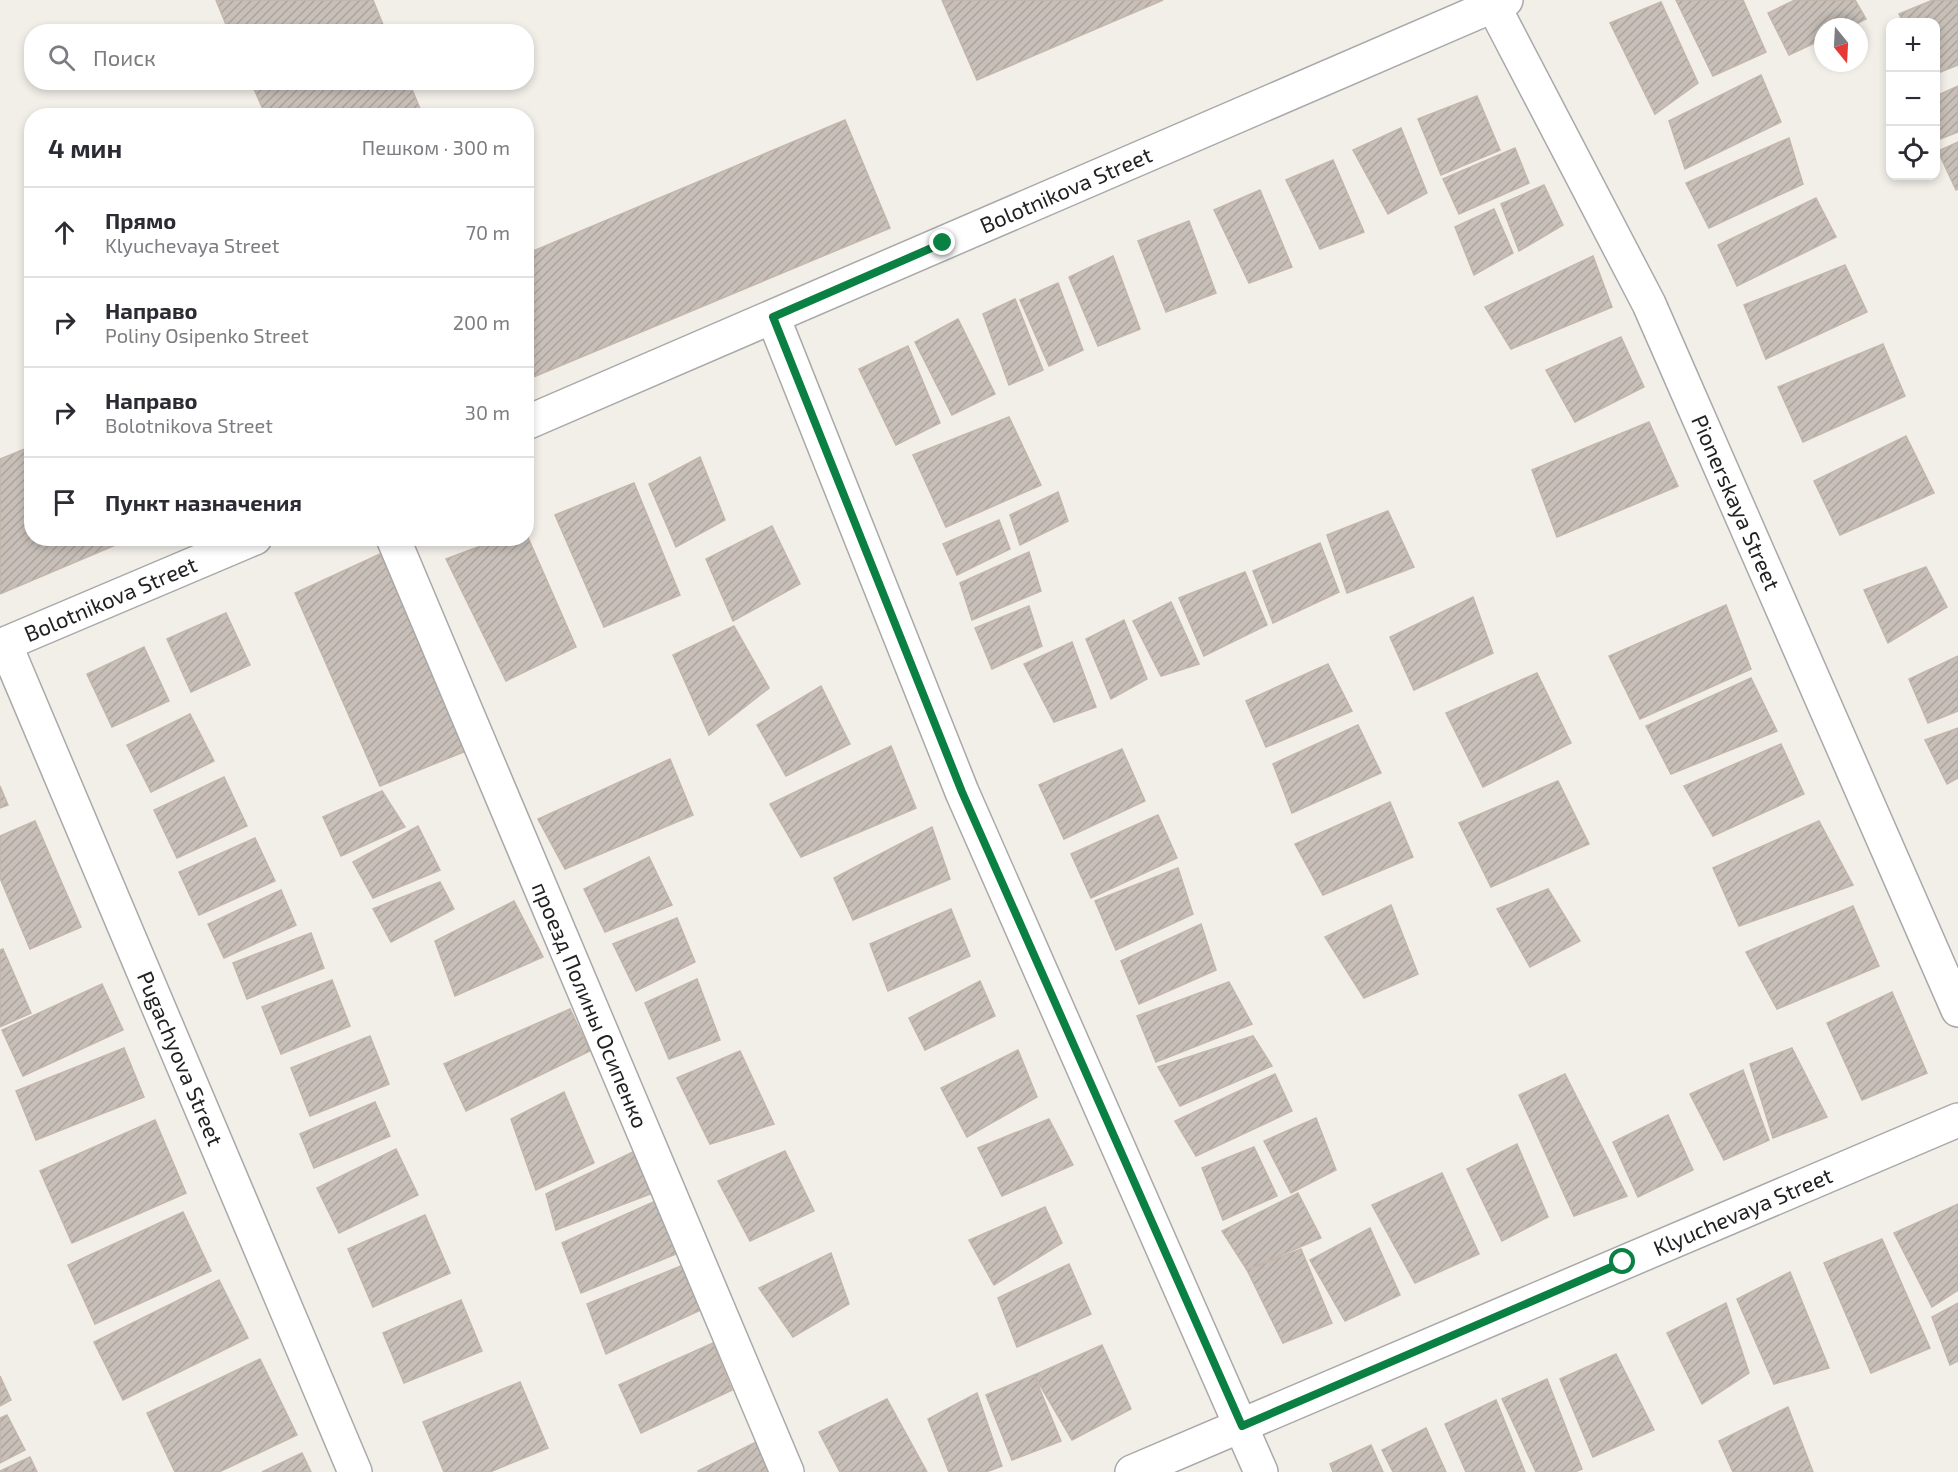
<!DOCTYPE html>
<html lang="ru">
<head>
<meta charset="utf-8">
<style>
	body { margin:0; font-family:"Exo 2",sans-serif; background:#f7f7f7; color:#2b2b33 }
	.controls { position:absolute; right:18px; top:18px; display:grid; overflow:hidden; border-radius:12px; box-shadow:0 3px 9px #0003 }
	.controls button { width:54px; height:54px; display:grid; place-items:center; padding:0; border:0; border-bottom:2px solid #e1e1e2; background:#fff; color:#2b2b33; font:30px sans-serif }
	.compass { position:absolute; left:1814px; top:18px; width:54px; height:54px; border-radius:50%; background:#fff; box-shadow:0 3px 9px #0003; rotate:162deg }
	.stop { position:absolute; width:18px; height:18px; margin:-14px; border:4px solid #0b8043; border-radius:50%; background:#fff }
	.stop.end { background:#0b8043; border-color:#fff; box-shadow:0 2px 6px #0008 }
	.list { margin:0; padding:0; list-style:none }
	h2 { display:flex; justify-content:space-between; align-items:center; height:78px; margin:0; padding:0 24px; font-size:26px }
	h2 small { font-size:20px; font-weight:400; color:#7c7c81 }
	.list li { display:grid; grid-template-columns:39px 1fr auto; gap:18px; align-items:center; box-sizing:border-box; height:90px; padding:0 24px; border-top:2px solid #e1e1e2 }
	.list b { display:block; font-size:22px; white-space:nowrap }
	.list p { margin:0; font-size:20px; white-space:nowrap; color:#7c7c81 }
	.list em { font-size:20px; font-style:normal; color:#7c7c81 }
	.icon { flex:none; width:33px; height:33px; fill:none; stroke:currentColor; stroke-width:2; stroke-linecap:round; stroke-linejoin:round }
	.map { position:relative; flex:none; width:1958px; height:1472px; overflow:hidden }
	.search { position:absolute; background:#fff; box-shadow:0 3px 9px #0003; left:24px; top:24px; width:510px; height:66px; display:flex; align-items:center; gap:15px; box-sizing:border-box; padding:0 21px; border-radius:24px; color:#7c7c81; font-size:22px }
	.panel { position:absolute; background:#fff; box-shadow:0 3px 9px #0003; left:24px; top:108px; width:510px; height:438px; border-radius:24px }
	.map>svg:first-child { display:block }
</style>
</head>
<body>
<div class="map">
<svg width="1958" height="1472" viewBox="0 0 1958 1472">
	<defs>
		<pattern id="building-hatch" width="6" height="6" patternUnits="userSpaceOnUse" patternTransform="scale(1.5)"><rect width="6" height="6" fill="#c7bfb8"/><path d="M-1 1l2-2M0 6l6-6M5 7l2-2" fill="none" stroke="#aba49e"/></pattern>
	</defs>
	<rect width="100%" height="100%" fill="#f2efe9"/>
	<g fill="url(#building-hatch)" stroke="#c4b6ab" stroke-width="1.5">
		<path d="M 216,0 L 373,0 L 386,32 L 229,32 Z"/>
		<path d="M 942,0 L 1163,0 L 977,80 Z"/>
		<path d="M 1676,0 L 1743,0 L 1766,52 L 1713,76 Z"/>
		<path d="M 1795,0 L 1855,0 L 1866,19 L 1850,27 L 1823,27 L 1823,39 L 1789,55 L 1768,13 Z"/>
		<path d="M 1933,0 L 1958,0 L 1958,65 L 1936,74 L 1936,22 L 1903,22 L 1899,14 Z"/>
		<path d="M 1661,2 L 1698,83 L 1655,114 L 1610,23 Z"/>
		<path d="M 1761,75 L 1781,122 L 1685,169 L 1669,121 Z"/>
		<path d="M 251,82 L 409,82 L 423,116 L 266,116 Z"/>
		<path d="M 1958,86 L 1958,132 L 1940,139 L 1936,126 L 1936,96 Z"/>
		<path d="M 1477,96 L 1500,150 L 1441,175 L 1418,119 Z"/>
		<path d="M 845,120 L 890,228 L 526,380 L 526,254 Z"/>
		<path d="M 1401,128 L 1427,193 L 1388,214 L 1353,150 Z"/>
		<path d="M 1789,138 L 1803,184 L 1709,228 L 1686,183 Z"/>
		<path d="M 1958,142 L 1958,189 L 1956,190 L 1938,151 Z"/>
		<path d="M 1515,148 L 1529,183 L 1459,214 L 1443,179 Z"/>
		<path d="M 1333,160 L 1364,232 L 1320,249 L 1286,180 Z"/>
		<path d="M 1544,185 L 1563,225 L 1519,251 L 1501,204 Z"/>
		<path d="M 1260,190 L 1292,267 L 1249,283 L 1214,210 Z"/>
		<path d="M 1816,198 L 1836,237 L 1737,286 L 1718,245 Z"/>
		<path d="M 1494,209 L 1513,253 L 1474,275 L 1455,227 Z"/>
		<path d="M 1189,221 L 1216,293 L 1166,312 L 1138,241 Z"/>
		<path d="M 1113,256 L 1140,329 L 1098,346 L 1069,277 Z"/>
		<path d="M 1593,256 L 1612,307 L 1511,349 L 1485,307 Z"/>
		<path d="M 1845,265 L 1867,312 L 1766,359 L 1744,305 Z"/>
		<path d="M 1058,283 L 1083,350 L 1049,366 L 1020,300 Z"/>
		<path d="M 1015,299 L 1043,370 L 1009,385 L 983,314 Z"/>
		<path d="M 958,319 L 995,394 L 952,415 L 915,342 Z"/>
		<path d="M 1621,337 L 1644,387 L 1575,422 L 1546,370 Z"/>
		<path d="M 1883,344 L 1905,396 L 1803,442 L 1778,387 Z"/>
		<path d="M 908,346 L 940,423 L 896,445 L 859,369 Z"/>
		<path d="M 1009,417 L 1041,485 L 946,527 L 913,455 Z"/>
		<path d="M 1649,422 L 1678,486 L 1557,537 L 1532,470 Z"/>
		<path d="M 1906,436 L 1934,493 L 1840,535 L 1814,481 Z"/>
		<path d="M 32,446 L 32,538 L 132,538 L 0,594 L 0,459 Z"/>
		<path d="M 700,457 L 725,520 L 676,547 L 649,484 Z"/>
		<path d="M 634,483 L 680,595 L 604,627 L 555,515 Z"/>
		<path d="M 1058,492 L 1068,521 L 1020,545 L 1010,515 Z"/>
		<path d="M 1388,511 L 1414,567 L 1347,593 L 1327,535 Z"/>
		<path d="M 999,520 L 1010,549 L 957,575 L 943,544 Z"/>
		<path d="M 772,526 L 800,584 L 733,621 L 706,559 Z"/>
		<path d="M 526,533 L 576,647 L 506,681 L 446,559 L 502,538 L 526,538 Z"/>
		<path d="M 1320,543 L 1339,592 L 1273,623 L 1253,571 Z"/>
		<path d="M 1029,552 L 1041,591 L 972,620 L 960,583 Z"/>
		<path d="M 380,554 L 466,751 L 380,786 L 295,593 Z"/>
		<path d="M 1926,567 L 1947,607 L 1888,643 L 1864,590 Z"/>
		<path d="M 1245,572 L 1267,625 L 1204,656 L 1179,598 Z"/>
		<path d="M 1473,597 L 1493,653 L 1414,690 L 1390,637 Z"/>
		<path d="M 1171,602 L 1199,664 L 1161,676 L 1133,621 Z"/>
		<path d="M 1726,605 L 1751,669 L 1640,719 L 1609,656 Z"/>
		<path d="M 1029,606 L 1042,646 L 992,669 L 975,628 Z"/>
		<path d="M 226,613 L 250,665 L 191,692 L 167,639 Z"/>
		<path d="M 1124,620 L 1147,679 L 1111,699 L 1086,639 Z"/>
		<path d="M 734,626 L 769,688 L 709,735 L 673,655 Z"/>
		<path d="M 1072,642 L 1096,707 L 1054,722 L 1024,664 Z"/>
		<path d="M 144,647 L 169,701 L 112,727 L 87,674 Z"/>
		<path d="M 1958,656 L 1958,711 L 1928,723 L 1909,679 Z"/>
		<path d="M 1328,664 L 1352,711 L 1266,747 L 1246,701 Z"/>
		<path d="M 1537,673 L 1571,743 L 1483,787 L 1446,713 Z"/>
		<path d="M 1751,678 L 1777,731 L 1671,774 L 1646,726 Z"/>
		<path d="M 821,686 L 850,744 L 786,776 L 757,725 Z"/>
		<path d="M 190,714 L 214,761 L 151,792 L 127,745 Z"/>
		<path d="M 1358,725 L 1381,773 L 1292,813 L 1273,764 Z"/>
		<path d="M 1958,728 L 1958,778 L 1947,784 L 1925,740 Z"/>
		<path d="M 1781,744 L 1804,794 L 1713,836 L 1684,786 Z"/>
		<path d="M 891,746 L 916,808 L 801,857 L 770,804 Z"/>
		<path d="M 1122,749 L 1145,801 L 1064,839 L 1039,785 Z"/>
		<path d="M 670,759 L 693,815 L 565,869 L 538,819 Z"/>
		<path d="M 224,777 L 247,826 L 177,858 L 154,810 Z"/>
		<path d="M 1558,781 L 1589,844 L 1491,887 L 1459,823 Z"/>
		<path d="M 0,786 L 8,805 L 0,808 Z"/>
		<path d="M 382,791 L 405,827 L 341,856 L 323,817 Z"/>
		<path d="M 1390,802 L 1413,857 L 1323,895 L 1295,844 Z"/>
		<path d="M 1158,815 L 1177,858 L 1091,898 L 1071,854 Z"/>
		<path d="M 35,821 L 81,927 L 30,949 L 0,878 L 0,836 Z"/>
		<path d="M 1819,821 L 1853,885 L 1739,926 L 1713,868 Z"/>
		<path d="M 418,826 L 440,870 L 373,898 L 353,862 Z"/>
		<path d="M 932,827 L 950,879 L 853,920 L 834,878 Z"/>
		<path d="M 255,838 L 275,881 L 199,915 L 179,872 Z"/>
		<path d="M 649,857 L 672,905 L 605,932 L 584,889 Z"/>
		<path d="M 1178,868 L 1193,914 L 1116,950 L 1095,901 Z"/>
		<path d="M 440,882 L 454,909 L 391,942 L 373,909 Z"/>
		<path d="M 1548,889 L 1580,941 L 1530,967 L 1497,909 Z"/>
		<path d="M 281,890 L 296,925 L 224,958 L 208,924 Z"/>
		<path d="M 514,901 L 543,957 L 455,996 L 435,941 Z"/>
		<path d="M 1391,905 L 1418,974 L 1364,998 L 1325,937 Z"/>
		<path d="M 1853,906 L 1879,966 L 1777,1009 L 1746,952 Z"/>
		<path d="M 951,909 L 970,956 L 888,991 L 870,944 Z"/>
		<path d="M 677,918 L 695,962 L 636,991 L 613,944 Z"/>
		<path d="M 1201,924 L 1216,970 L 1139,1004 L 1121,961 Z"/>
		<path d="M 311,933 L 324,968 L 247,999 L 233,963 Z"/>
		<path d="M 3,949 L 31,1013 L 0,1027 L 0,950 Z"/>
		<path d="M 697,979 L 720,1040 L 669,1059 L 645,1003 Z"/>
		<path d="M 332,980 L 350,1026 L 281,1054 L 262,1007 Z"/>
		<path d="M 980,981 L 995,1016 L 925,1050 L 909,1018 Z"/>
		<path d="M 1229,982 L 1252,1024 L 1156,1062 L 1137,1016 Z"/>
		<path d="M 102,984 L 123,1030 L 23,1076 L 2,1030 Z"/>
		<path d="M 1892,992 L 1927,1073 L 1862,1100 L 1827,1023 Z"/>
		<path d="M 570,1009 L 590,1051 L 466,1111 L 444,1064 Z"/>
		<path d="M 370,1036 L 389,1084 L 310,1116 L 291,1068 Z"/>
		<path d="M 1253,1036 L 1272,1066 L 1180,1106 L 1158,1067 Z"/>
		<path d="M 124,1048 L 144,1097 L 36,1140 L 16,1091 Z"/>
		<path d="M 1792,1048 L 1827,1117 L 1773,1138 L 1750,1064 Z"/>
		<path d="M 1018,1050 L 1037,1097 L 967,1137 L 941,1088 Z"/>
		<path d="M 740,1051 L 774,1124 L 710,1144 L 677,1078 Z"/>
		<path d="M 1743,1070 L 1769,1140 L 1724,1160 L 1690,1094 Z"/>
		<path d="M 1275,1074 L 1292,1111 L 1196,1156 L 1175,1121 Z"/>
		<path d="M 1565,1074 L 1627,1196 L 1574,1216 L 1519,1095 Z"/>
		<path d="M 564,1092 L 594,1163 L 536,1190 L 511,1119 Z"/>
		<path d="M 375,1102 L 390,1136 L 314,1168 L 300,1134 Z"/>
		<path d="M 1668,1115 L 1693,1170 L 1638,1197 L 1613,1142 Z"/>
		<path d="M 1316,1118 L 1336,1170 L 1291,1193 L 1264,1141 Z"/>
		<path d="M 1049,1119 L 1073,1165 L 1002,1196 L 978,1148 Z"/>
		<path d="M 155,1120 L 186,1193 L 72,1243 L 40,1171 Z"/>
		<path d="M 1517,1144 L 1548,1217 L 1502,1241 L 1467,1169 Z"/>
		<path d="M 1254,1147 L 1277,1196 L 1223,1220 L 1202,1168 Z"/>
		<path d="M 641,1148 L 658,1191 L 556,1230 L 546,1194 Z"/>
		<path d="M 396,1149 L 418,1195 L 339,1233 L 317,1188 Z"/>
		<path d="M 785,1151 L 814,1211 L 750,1241 L 718,1181 Z"/>
		<path d="M 1442,1173 L 1479,1254 L 1415,1283 L 1372,1205 Z"/>
		<path d="M 1298,1193 L 1321,1238 L 1247,1270 L 1222,1231 Z"/>
		<path d="M 660,1199 L 683,1251 L 581,1293 L 562,1243 Z"/>
		<path d="M 1958,1204 L 1958,1290 L 1932,1307 L 1894,1233 Z"/>
		<path d="M 1045,1207 L 1062,1243 L 994,1285 L 969,1240 Z"/>
		<path d="M 183,1212 L 211,1271 L 95,1324 L 68,1265 Z"/>
		<path d="M 425,1215 L 450,1273 L 373,1307 L 348,1249 Z"/>
		<path d="M 1370,1228 L 1400,1295 L 1345,1321 L 1310,1260 Z"/>
		<path d="M 1882,1239 L 1930,1348 L 1871,1373 L 1824,1263 Z"/>
		<path d="M 1301,1249 L 1332,1323 L 1283,1343 L 1247,1270 Z"/>
		<path d="M 831,1253 L 849,1304 L 793,1337 L 759,1288 Z"/>
		<path d="M 1069,1264 L 1091,1314 L 1017,1347 L 998,1298 Z"/>
		<path d="M 681,1266 L 703,1309 L 606,1354 L 587,1304 Z"/>
		<path d="M 1790,1272 L 1829,1368 L 1774,1384 L 1737,1299 Z"/>
		<path d="M 219,1280 L 248,1338 L 123,1400 L 94,1342 Z"/>
		<path d="M 461,1300 L 482,1351 L 404,1383 L 383,1333 Z"/>
		<path d="M 1726,1303 L 1749,1373 L 1702,1404 L 1667,1333 Z"/>
		<path d="M 1958,1303 L 1958,1361 L 1950,1365 L 1932,1317 Z"/>
		<path d="M 713,1343 L 732,1390 L 641,1433 L 619,1385 Z"/>
		<path d="M 1102,1345 L 1131,1409 L 1072,1440 L 1034,1375 Z"/>
		<path d="M 1616,1354 L 1654,1430 L 1593,1457 L 1560,1379 Z"/>
		<path d="M 260,1359 L 297,1435 L 219,1472 L 175,1472 L 147,1413 Z"/>
		<path d="M 1034,1375 L 1061,1441 L 1012,1460 L 986,1395 Z"/>
		<path d="M 0,1376 L 11,1400 L 0,1406 Z"/>
		<path d="M 1547,1379 L 1582,1469 L 1575,1472 L 1536,1472 L 1502,1399 Z"/>
		<path d="M 520,1382 L 548,1448 L 490,1472 L 444,1472 L 423,1422 Z"/>
		<path d="M 977,1393 L 1002,1466 L 986,1472 L 949,1472 L 928,1419 Z"/>
		<path d="M 887,1399 L 927,1472 L 840,1472 L 819,1432 Z"/>
		<path d="M 1496,1400 L 1525,1472 L 1466,1472 L 1445,1424 Z"/>
		<path d="M 1788,1407 L 1813,1472 L 1733,1472 L 1719,1441 Z"/>
		<path d="M 7,1415 L 25,1450 L 0,1463 L 0,1418 Z"/>
		<path d="M 1426,1428 L 1446,1472 L 1393,1472 L 1382,1450 Z"/>
		<path d="M 762,1439 L 778,1472 L 699,1472 L 698,1471 Z"/>
		<path d="M 1371,1445 L 1383,1472 L 1333,1472 L 1330,1464 Z"/>
		<path d="M 302,1453 L 311,1472 L 262,1472 Z"/>
		<path d="M 30,1457 L 37,1472 L 0,1472 L 0,1471 Z"/>
	</g>
	<g fill="none" stroke-linecap="round" stroke-linejoin="round">
		<defs>
			<g id="street">
				<path id="s1" d="M 1493,5 L 1649,304 L 1958,1010"/>
				<path d="M 773,317 L 962,792 L 1261,1472"/>
				<path id="s2" d="M 526,423 L 1506,0"/>
				<path id="s3" d="M 393,538 L 787,1472"/>
				<path id="s4" d="M 5,644 L 355,1472"/>
				<path id="s5" d="M 0,646 L 255,538"/>
				<path id="s6" d="M 1132,1472 L 1958,1120"/>
			</g>
		</defs>
		<use href="#street" stroke="#a9a9a9" stroke-width="36"/>
		<use href="#street" stroke="#fff" stroke-width="33"/>
	</g>
	<g fill="none" stroke-linecap="round" stroke-linejoin="round">
		<path stroke="#0b8043" stroke-width="8" d="M 943,243 L 773,317 L 962,792 L 1242,1426 L 1623,1262"/>
	</g>
	<g text-anchor="middle" stroke-width="4.5" stroke-linejoin="round" paint-order="stroke">
		<g font-size="22" fill="#222" stroke="#fff">
			<text dy="8" stroke="none"><textPath href="#s2" startOffset="588">Bolotnikova Street</textPath></text>
			<text dy="8" stroke="none"><textPath href="#s1" startOffset="554">Pionerskaya Street</textPath></text>
			<text dy="8" stroke="none"><textPath href="#s5" startOffset="120">Bolotnikova Street</textPath></text>
			<text dy="8" stroke="none"><textPath href="#s3" startOffset="507">проезд Полины Осипенко</textPath></text>
			<text dy="8" stroke="none"><textPath href="#s4" startOffset="450">Pugachyova Street</textPath></text>
			<text dy="8" stroke="none"><textPath href="#s6" startOffset="664">Klyuchevaya Street</textPath></text>
		</g>
	</g>
</svg>
<div class="controls">
<button>+</button>
<button>−</button>
<button><svg class="icon" aria-label="locate" viewBox="0 0 24 24"><circle cx="12" cy="12" r="6"/><path d="M12 2v4M12 18v4M2 12h4M18 12h4"/></svg></button>
</div>
<svg class="compass" viewBox="-18 -18 36 36"><path d="M0-13l5 13h-10z" fill="#e53935"/><path d="M0 13l5-13h-10z" fill="#7c7c81"/></svg>
<div class="stop" style="left:1623px;top:1262px"></div>
<div class="stop end" style="left:943px;top:243px"></div>
<div class="search"><svg class="icon" aria-label="search" viewBox="0 0 24 24"><circle cx="10" cy="10" r="6"/><path d="M15 15l6 6"/></svg>Поиск</div>
<section class="panel">
<h2>4 мин<small>Пешком · 300 m</small></h2>
<ul class="list">
<li><svg class="icon" aria-label="ahead" viewBox="0 0 24 24"><path d="M12 20V5M6 11l6-6 6 6"/></svg><div><b>Прямо</b><p>Klyuchevaya Street</p></div><em>70 m</em></li>
<li><svg class="icon" aria-label="right" viewBox="0 0 24 24"><path d="M7 20v-9h11M14 6l5 5-5 5"/></svg><div><b>Направо</b><p>Poliny Osipenko Street</p></div><em>200 m</em></li>
<li><svg class="icon" aria-label="right" viewBox="0 0 24 24"><path d="M7 20v-9h11M14 6l5 5-5 5"/></svg><div><b>Направо</b><p>Bolotnikova Street</p></div><em>30 m</em></li>
<li><svg class="icon" aria-label="arrive" viewBox="0 0 24 24"><path d="M6 21V4h12l-3 4 3 4H6"/></svg><div><b>Пункт назначения</b></div></li>
</ul>
</section>
</div>
</body>
</html>
